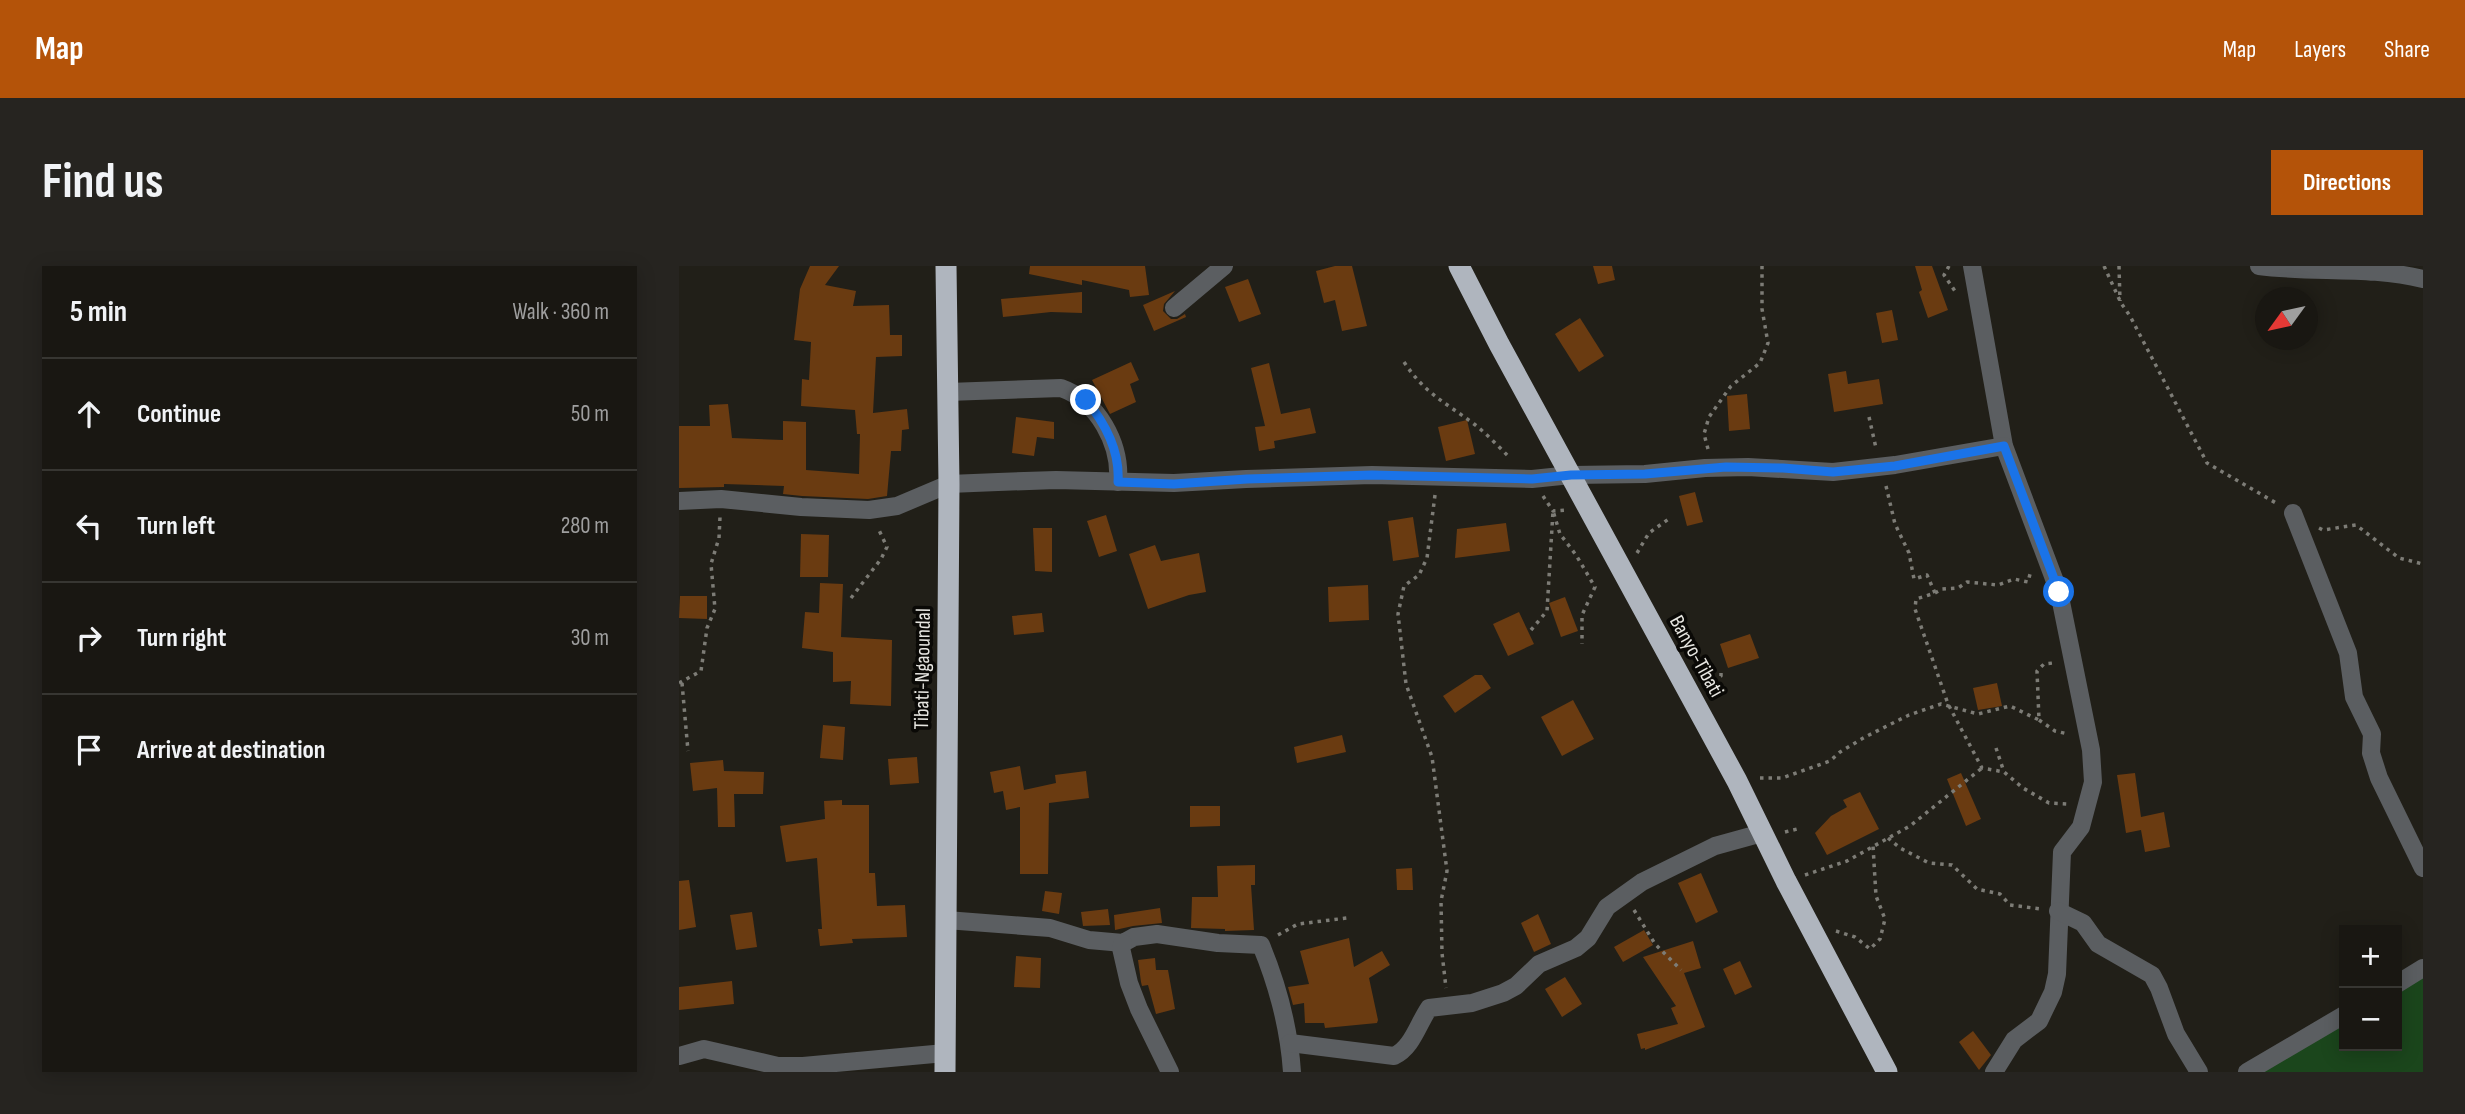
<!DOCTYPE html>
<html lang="en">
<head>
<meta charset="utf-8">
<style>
	body { margin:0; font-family:"Sofia Sans Condensed",sans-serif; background:#262420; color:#f1f3f6 }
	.controls { position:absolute; right:21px; bottom:21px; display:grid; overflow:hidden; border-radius:0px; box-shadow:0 4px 18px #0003 }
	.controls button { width:63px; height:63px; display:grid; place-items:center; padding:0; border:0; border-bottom:2px solid #373632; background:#191712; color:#f1f3f6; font:35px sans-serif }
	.compass { position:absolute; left:1576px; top:21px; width:63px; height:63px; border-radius:50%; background:#191712; box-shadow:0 4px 18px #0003; rotate:237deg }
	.stop { position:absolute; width:21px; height:21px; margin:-16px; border:5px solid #1a73e8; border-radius:50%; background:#fff }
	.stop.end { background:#1a73e8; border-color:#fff; box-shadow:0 2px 7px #0008 }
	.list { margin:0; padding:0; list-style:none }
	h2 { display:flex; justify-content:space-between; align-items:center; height:91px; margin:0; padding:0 28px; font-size:30px }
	h2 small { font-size:23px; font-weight:400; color:#9f9f9f }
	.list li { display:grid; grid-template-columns:46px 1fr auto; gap:21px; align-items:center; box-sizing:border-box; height:112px; padding:0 28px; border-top:2px solid #373632 }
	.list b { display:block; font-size:26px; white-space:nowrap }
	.list em { font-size:23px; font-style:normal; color:#9f9f9f }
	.icon { flex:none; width:38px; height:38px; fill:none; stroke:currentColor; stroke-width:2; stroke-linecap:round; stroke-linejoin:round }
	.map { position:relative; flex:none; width:1744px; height:806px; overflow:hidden; border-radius:0px }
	header { display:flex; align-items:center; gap:42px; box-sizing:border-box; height:98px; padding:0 35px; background:#b45309; color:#fff }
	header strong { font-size:33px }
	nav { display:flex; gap:38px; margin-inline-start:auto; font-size:24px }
	.intro { display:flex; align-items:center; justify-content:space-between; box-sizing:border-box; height:168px; padding:0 42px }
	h1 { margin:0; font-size:49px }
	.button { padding:18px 32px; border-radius:0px; background:#b45309; color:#fff; font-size:24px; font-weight:700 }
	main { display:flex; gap:42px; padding:0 42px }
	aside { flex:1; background:#191712; border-radius:0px; box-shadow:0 4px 18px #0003 }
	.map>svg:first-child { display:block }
</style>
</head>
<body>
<header>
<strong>Map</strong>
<nav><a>Map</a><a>Layers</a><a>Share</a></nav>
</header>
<div class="intro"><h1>Find us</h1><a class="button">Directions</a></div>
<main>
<aside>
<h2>5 min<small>Walk · 360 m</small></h2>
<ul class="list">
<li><svg class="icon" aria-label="ahead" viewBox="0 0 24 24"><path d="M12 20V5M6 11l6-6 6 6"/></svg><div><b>Continue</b></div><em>50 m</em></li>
<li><svg class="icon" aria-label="left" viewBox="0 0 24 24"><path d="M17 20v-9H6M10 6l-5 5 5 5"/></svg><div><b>Turn left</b></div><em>280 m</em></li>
<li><svg class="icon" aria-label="right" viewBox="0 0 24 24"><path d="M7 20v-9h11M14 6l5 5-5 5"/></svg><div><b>Turn right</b></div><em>30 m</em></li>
<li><svg class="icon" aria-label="arrive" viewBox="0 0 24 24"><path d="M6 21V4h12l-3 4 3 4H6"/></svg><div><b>Arrive at destination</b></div></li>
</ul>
</aside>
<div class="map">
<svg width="1744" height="806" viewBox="0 0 1744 806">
	<rect width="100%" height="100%" fill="#211f18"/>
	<path fill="#1b461c" d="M 1744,706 L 1744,806 L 1578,806 L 1665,754 L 1665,780 L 1718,780 L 1718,722 Z"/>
	<g fill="#6a3b11">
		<path d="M 131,0 L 160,0 L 146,19 L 177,25 L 174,40 L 210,39 L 211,69 L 223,69 L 223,90 L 197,91 L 194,147 L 228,143 L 230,163 L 223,164 L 222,185 L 212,185 L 208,230 L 189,233 L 123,230 L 104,228 L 105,220 L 45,218 L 45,221 L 0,222 L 0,160 L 31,160 L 30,139 L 49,138 L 53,172 L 104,174 L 104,155 L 127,156 L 127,204 L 180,208 L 181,168 L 178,168 L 176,144 L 122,140 L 123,113 L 130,114 L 132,76 L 115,74 L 121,23 Z"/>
		<path d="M 351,0 L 466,0 L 470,29 L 451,31 L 450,24 L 403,14 L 403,19 L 350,8 Z"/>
		<path d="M 656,0 L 673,0 L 688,60 L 663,65 L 656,34 L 645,37 L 637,5 Z"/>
		<path d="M 914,0 L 933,0 L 936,14 L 919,18 Z"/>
		<path d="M 1236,0 L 1253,0 L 1269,44 L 1249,52 L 1240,26 L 1243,24 Z"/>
		<path d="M 569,13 L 582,48 L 560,56 L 546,21 Z"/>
		<path d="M 496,25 L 485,38 L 484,45 L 492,53 L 498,53 L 506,48 L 507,51 L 475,65 L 464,39 Z"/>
		<path d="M 403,26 L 403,47 L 372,46 L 324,51 L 322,33 Z"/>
		<path d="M 1213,44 L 1219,74 L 1203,77 L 1197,47 Z"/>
		<path d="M 901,52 L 925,90 L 900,106 L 876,68 Z"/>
		<path d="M 452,96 L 460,114 L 451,118 L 457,136 L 431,148 L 413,114 Z"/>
		<path d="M 590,97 L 602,148 L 631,142 L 637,167 L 595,175 L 596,182 L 580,185 L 576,161 L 586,160 L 572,102 Z"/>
		<path d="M 1167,105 L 1169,118 L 1200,113 L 1204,138 L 1155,146 L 1149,108 Z"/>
		<path d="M 1068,128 L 1071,163 L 1050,165 L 1048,130 Z"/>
		<path d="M 337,151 L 375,156 L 375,173 L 358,171 L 355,190 L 333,187 Z"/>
		<path d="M 788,154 L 796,188 L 767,195 L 759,161 Z"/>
		<path d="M 1016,226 L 1024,256 L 1008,260 L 1000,230 Z"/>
		<path d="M 427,249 L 438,285 L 420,291 L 408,255 Z"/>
		<path d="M 734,251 L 740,291 L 714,295 L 709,255 Z"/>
		<path d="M 827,257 L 831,285 L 776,292 L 778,263 Z"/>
		<path d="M 354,262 L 373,262 L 373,306 L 356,305 Z"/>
		<path d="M 122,268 L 150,269 L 149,311 L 121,311 Z"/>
		<path d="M 476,279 L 482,295 L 520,287 L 527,326 L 510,329 L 469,343 L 450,288 Z"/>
		<path d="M 141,317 L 164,318 L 162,371 L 213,374 L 212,440 L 171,438 L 172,415 L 154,416 L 154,386 L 123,382 L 126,346 L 140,347 Z"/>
		<path d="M 689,319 L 690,354 L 650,356 L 649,321 Z"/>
		<path d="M 1,330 L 28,330 L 28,353 L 0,352 Z"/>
		<path d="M 886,331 L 899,365 L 882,371 L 870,337 Z"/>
		<path d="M 840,346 L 855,378 L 829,390 L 814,358 Z"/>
		<path d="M 363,347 L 365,366 L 335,369 L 333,350 Z"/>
		<path d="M 1071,368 L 1080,392 L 1049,402 L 1041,378 Z"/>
		<path d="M 796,409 L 803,409 L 812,422 L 776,447 L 764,430 Z"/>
		<path d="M 1318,417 L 1323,440 L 1299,444 L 1294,422 Z"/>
		<path d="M 894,434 L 915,473 L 883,490 L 862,451 Z"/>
		<path d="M 144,459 L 166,461 L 164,494 L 141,492 Z"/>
		<path d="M 663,469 L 667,486 L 618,497 L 615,481 Z"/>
		<path d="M 238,491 L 240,517 L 211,519 L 209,493 Z"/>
		<path d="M 44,494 L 45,505 L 85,506 L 84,528 L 55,528 L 56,561 L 39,561 L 38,522 L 14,525 L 11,497 Z"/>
		<path d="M 341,500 L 345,524 L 377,517 L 376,509 L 407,505 L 410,532 L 370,537 L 369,608 L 341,608 L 341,541 L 327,544 L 324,525 L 315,527 L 311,506 Z"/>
		<path d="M 1282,507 L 1302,553 L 1287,560 L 1268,513 Z"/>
		<path d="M 1456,507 L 1462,551 L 1485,546 L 1491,581 L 1466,586 L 1462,564 L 1447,567 L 1438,509 Z"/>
		<path d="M 1181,526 L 1200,563 L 1148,589 L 1136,567 L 1152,550 L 1168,541 L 1164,534 Z"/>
		<path d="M 163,534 L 163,539 L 190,539 L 190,607 L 196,607 L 198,640 L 226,639 L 228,671 L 173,673 L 174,677 L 141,680 L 139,663 L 143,663 L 138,592 L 107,596 L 101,560 L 146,553 L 145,535 Z"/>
		<path d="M 511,540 L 541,540 L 541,560 L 511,561 Z"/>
		<path d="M 576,599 L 576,619 L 572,619 L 575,664 L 546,665 L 546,663 L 512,662 L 513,631 L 539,631 L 538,600 Z"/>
		<path d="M 733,602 L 734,624 L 718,624 L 717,603 Z"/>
		<path d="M 1022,607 L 1039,646 L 1017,657 L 999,617 Z"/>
		<path d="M 10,614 L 17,661 L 0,664 L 0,615 Z"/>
		<path d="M 366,625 L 383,627 L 380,648 L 363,645 Z"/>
		<path d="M 481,642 L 483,657 L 454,660 L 436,664 L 435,649 Z"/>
		<path d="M 429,643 L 431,659 L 404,660 L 402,646 Z"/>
		<path d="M 73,646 L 78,681 L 57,684 L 51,649 Z"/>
		<path d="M 859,648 L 872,678 L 855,686 L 842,657 Z"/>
		<path d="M 965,664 L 974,679 L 944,696 L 935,681 Z"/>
		<path d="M 670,672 L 675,701 L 703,685 L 711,699 L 690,712 L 699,754 L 698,757 L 646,762 L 645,757 L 626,757 L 625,737 L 614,739 L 609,721 L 630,718 L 621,685 Z"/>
		<path d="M 1014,675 L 1022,702 L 1005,707 L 1026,761 L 966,784 L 966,782 L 962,783 L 958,768 L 999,758 L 992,742 L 997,740 L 964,691 Z"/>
		<path d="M 337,690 L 362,692 L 361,722 L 335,721 Z"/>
		<path d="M 476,692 L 477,704 L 489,704 L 496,743 L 477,748 L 469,719 L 463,720 L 462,716 L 459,694 Z"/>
		<path d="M 1061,695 L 1073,721 L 1056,729 L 1044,703 Z"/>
		<path d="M 886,711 L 903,738 L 883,751 L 866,723 Z"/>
		<path d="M 53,715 L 55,738 L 0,744 L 0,721 Z"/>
		<path d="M 1294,765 L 1312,789 L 1300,804 L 1280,776 Z"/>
	</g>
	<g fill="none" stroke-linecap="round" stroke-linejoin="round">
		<g stroke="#7d7c76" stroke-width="3.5" stroke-dasharray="3.5 5" stroke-linecap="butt">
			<path d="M 1270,0 L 1265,9 L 1278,28"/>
			<path d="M 1425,0 L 1442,37 L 1451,50 L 1528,197 L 1597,237"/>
			<path d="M 1440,0 L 1441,35"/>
			<path d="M 725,96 C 746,128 766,136 795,158 C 808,168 820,181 831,192"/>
			<path d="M 1190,151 L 1197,182"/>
			<path d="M 1029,183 L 1025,168 L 1030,151 L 1052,120 L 1081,97 L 1089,77 L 1083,43 L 1083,0"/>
			<path d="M 1207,220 L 1216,258 L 1230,287 L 1235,313 L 1248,309 L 1256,327 L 1237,333 L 1236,343 L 1269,438 L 1303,502 L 1325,506 L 1344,522 L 1370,537 L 1389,538"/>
			<path d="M 756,229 L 748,292 L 740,309 L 725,320 L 719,348 L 727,418 L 753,491 L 768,605 L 762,635 L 763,687 L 767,722"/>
			<path d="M 864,230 L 874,245 L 887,244"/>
			<path d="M 1640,262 L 1644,264 L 1677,259 L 1720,292 L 1744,298"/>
			<path d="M 958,287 L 970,267 L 991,252"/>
			<path d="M 1256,327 L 1263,323 L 1279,322 L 1288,316 L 1319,319 L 1335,313 L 1349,316 L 1351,308"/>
			<path d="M 172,332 L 202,293 L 208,281 L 199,262"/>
			<path d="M 852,364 L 868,345 L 874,245 L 881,268 L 897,289 L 916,321 L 903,349 L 903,378"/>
			<path d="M 0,417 L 22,405 L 28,362 L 36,343 L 32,298 L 40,272 L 41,251"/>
			<path d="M 3,417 L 9,485"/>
			<path d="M 1027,419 L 1042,410 L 1042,404"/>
			<path d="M 1360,454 L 1376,465 L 1389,468"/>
			<path d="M 1317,482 L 1325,506"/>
			<path d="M 1081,512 L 1103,512 L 1151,495 L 1161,486 L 1186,471 L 1230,449 L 1262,438 L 1299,448 L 1331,440 L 1360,454 L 1358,405 L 1365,398 L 1374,397"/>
			<path d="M 1106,566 L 1118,563"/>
			<path d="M 1209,572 L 1221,582 L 1250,597 L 1273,599 L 1298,623 L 1321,628 L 1331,639 L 1362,643"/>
			<path d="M 1126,609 L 1168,595 L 1231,560 L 1303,502"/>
			<path d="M 955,644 L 976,678 L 1002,704"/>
			<path d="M 1157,665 L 1176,671 L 1191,683 L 1201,673 L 1206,653 L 1197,630 L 1194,580"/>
			<path d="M 599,669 L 619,658 L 668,652"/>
		</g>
		<g stroke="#5b5e61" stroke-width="18">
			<path d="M 1293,0 L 1325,180 L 1380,326 L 1412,484 L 1414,516 L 1402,561 L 1383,586 L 1378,708 L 1374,726 L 1360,755 L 1335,774 L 1315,806"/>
			<path d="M 1580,0 C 1633,7 1692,0 1744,13"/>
			<path d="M 495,42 L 545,0"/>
			<path d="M 269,126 L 382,122 C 419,135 442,178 439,216"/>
			<path d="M 0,235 L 42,233 L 122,241 L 190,244 L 218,240 L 270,218 L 319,216 L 377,214 L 495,217 L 567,213 L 693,209 L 853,213 L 892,209 L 966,208 L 1026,202 L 1069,201 L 1154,206 L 1216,199 L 1325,180"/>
			<path d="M 1614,247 L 1669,387 L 1675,431 L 1693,468 L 1692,487 L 1700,512 L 1744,602"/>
			<path d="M 1379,645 L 1404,657 L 1419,678 L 1473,709 L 1480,722 L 1497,768 L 1520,806"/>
			<path d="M 267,654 L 371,662 L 410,674 L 444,677 L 455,671 L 478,668 L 539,677 L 582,679 C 599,720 610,762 613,806"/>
			<path d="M 444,677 L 442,682 L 450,717 L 460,743 L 491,806"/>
			<path d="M 1718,718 L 1744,702"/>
			<path d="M 611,777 L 715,790 C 733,782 739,758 750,742 L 793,737 L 824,727 L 837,720 L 860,698 L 897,682 L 909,672 L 928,641 L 963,616 L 1036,580 L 1083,567"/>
			<path d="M 0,790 L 25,783 L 99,800 L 124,800 L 266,787"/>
			<path d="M 1568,806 L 1665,749"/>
		</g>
		<g stroke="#afb5be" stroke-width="21">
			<path d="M 780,0 L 820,78 L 1058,515 L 1107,615 L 1208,806"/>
			<path d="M 266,806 L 270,218 L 267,0"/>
		</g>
	</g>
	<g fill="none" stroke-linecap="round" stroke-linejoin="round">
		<path stroke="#1a73e8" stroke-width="9" d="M 407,134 C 426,157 441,186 439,216 L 495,218 L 568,213 L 693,209 L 853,213 L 892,209 L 966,208 L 1047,201 L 1104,202 L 1154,206 L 1216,200 L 1325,180 L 1380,326"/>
	</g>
	<g text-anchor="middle" stroke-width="7" stroke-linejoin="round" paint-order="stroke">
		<g font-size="21" fill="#e8e7e2" stroke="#0a0906">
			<text transform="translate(1018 390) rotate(61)" y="7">Banyo-Tibati</text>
			<text transform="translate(243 403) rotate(-89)" y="7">Tibati-Ngaoundal</text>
		</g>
	</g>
</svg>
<div class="controls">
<button>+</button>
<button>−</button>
</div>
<svg class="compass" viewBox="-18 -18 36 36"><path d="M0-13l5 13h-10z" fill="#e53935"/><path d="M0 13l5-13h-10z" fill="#9f9f9f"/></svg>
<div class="stop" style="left:1380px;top:326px"></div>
<div class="stop end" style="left:407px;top:134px"></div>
</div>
</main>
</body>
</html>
